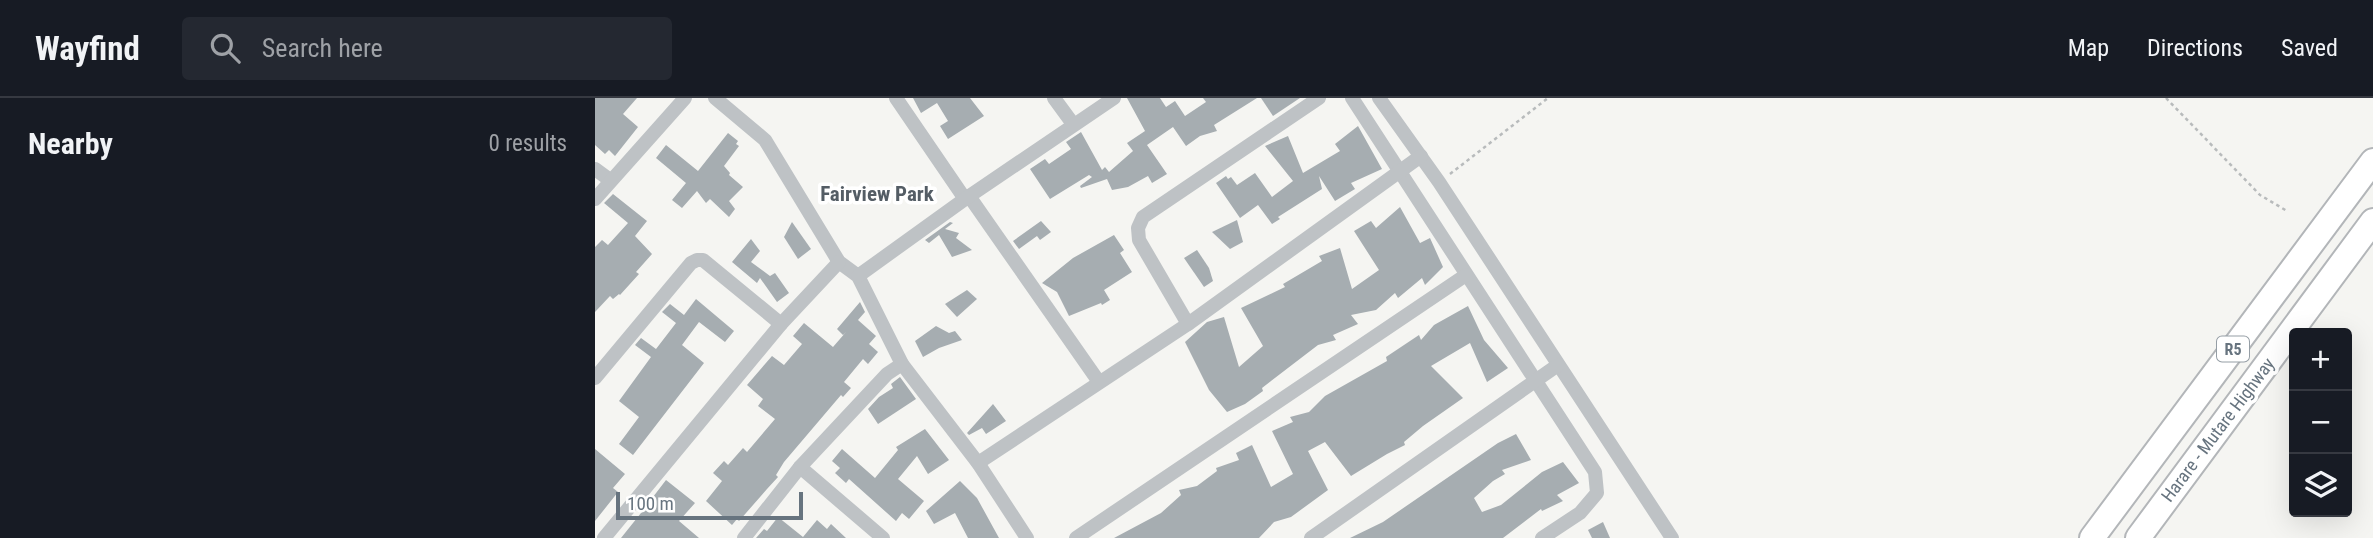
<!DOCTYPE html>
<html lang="en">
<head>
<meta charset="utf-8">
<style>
	body { margin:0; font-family:"Roboto Condensed",sans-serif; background:#242831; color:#f1f3f6 }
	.controls { position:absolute; right:21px; bottom:21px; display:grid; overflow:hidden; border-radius:7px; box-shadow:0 7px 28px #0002 }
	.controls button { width:63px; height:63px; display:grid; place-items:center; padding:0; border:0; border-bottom:2px solid #363941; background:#171b24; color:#f1f3f6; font:35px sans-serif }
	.scale { position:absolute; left:21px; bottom:18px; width:187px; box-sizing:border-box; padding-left:7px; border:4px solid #67747f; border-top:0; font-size:19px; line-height:24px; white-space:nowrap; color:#67747f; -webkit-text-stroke:5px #fff; paint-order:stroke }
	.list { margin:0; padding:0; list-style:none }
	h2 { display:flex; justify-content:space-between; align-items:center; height:91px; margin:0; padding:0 28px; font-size:30px }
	h2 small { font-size:23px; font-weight:400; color:#9ea1a6 }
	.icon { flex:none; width:38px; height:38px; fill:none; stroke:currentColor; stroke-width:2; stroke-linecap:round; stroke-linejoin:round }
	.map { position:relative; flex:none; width:1778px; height:440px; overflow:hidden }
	header { display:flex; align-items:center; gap:42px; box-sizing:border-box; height:98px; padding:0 35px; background:#171b24; border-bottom:2px solid #363941 }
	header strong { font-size:33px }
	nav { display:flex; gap:38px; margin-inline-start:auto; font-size:24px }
	.search { width:490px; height:63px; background:#242831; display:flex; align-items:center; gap:18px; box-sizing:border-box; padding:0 24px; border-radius:7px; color:#9ea1a6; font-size:26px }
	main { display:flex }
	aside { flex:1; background:#171b24 }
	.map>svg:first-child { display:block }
</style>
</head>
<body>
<header>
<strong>Wayfind</strong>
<div class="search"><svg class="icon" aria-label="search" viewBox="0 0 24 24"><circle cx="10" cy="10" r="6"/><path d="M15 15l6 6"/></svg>Search here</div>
<nav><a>Map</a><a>Directions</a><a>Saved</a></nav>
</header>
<main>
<aside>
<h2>Nearby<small>0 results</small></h2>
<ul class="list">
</ul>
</aside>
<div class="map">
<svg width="1778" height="440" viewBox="0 0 1778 440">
	<rect width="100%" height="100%" fill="#f5f5f2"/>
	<g fill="#a6adb1">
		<path d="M 0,0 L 42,0 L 28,16 L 43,29 L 20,58 L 14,52 L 10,56 L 0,47 Z"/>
		<path d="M 318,0 L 375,0 L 389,18 L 353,41 L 345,28 L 353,23 L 342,5 L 326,15 Z"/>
		<path d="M 532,0 L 565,0 L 571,9 L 580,3 L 590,18 L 611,4 L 608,0 L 662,0 L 619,27 L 622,33 L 605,38 L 591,48 L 578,29 L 552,47 L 572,76 L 557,85 L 553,78 L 533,89 L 517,92 L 512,81 L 486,90 L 485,88 L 497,79 L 494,77 L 455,101 L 435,71 L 450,61 L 454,66 L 476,51 L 471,44 L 486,34 L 507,72 L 510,69 L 514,74 L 538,53 L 532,45 L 550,33 Z"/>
		<path d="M 666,0 L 705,0 L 678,18 Z"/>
		<path d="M 763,28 L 787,71 L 756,85 L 760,91 L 740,103 L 724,78 L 727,91 L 683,119 L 685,121 L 677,126 L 663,107 L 645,120 L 621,85 L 631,78 L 633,81 L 636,79 L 642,87 L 660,75 L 677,99 L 698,83 L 670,48 L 693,38 L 708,75 L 745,53 L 740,46 Z"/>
		<path d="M 133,35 L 143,43 L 141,46 L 144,48 L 129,68 L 135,75 L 134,77 L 148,89 L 134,103 L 140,111 L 134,119 L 115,101 L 111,105 L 102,93 L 87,110 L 77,102 L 91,85 L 61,60 L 71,47 L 103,73 Z"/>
		<path d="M 18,96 L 52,123 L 40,138 L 57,156 L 41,174 L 44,176 L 25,197 L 24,196 L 18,201 L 15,198 L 0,214 L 0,149 L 7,142 L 13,147 L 33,125 L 9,105 Z"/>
		<path d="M 805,109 L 825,145 L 835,140 L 848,169 L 830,187 L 827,180 L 803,200 L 800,195 L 781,212 L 756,217 L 763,226 L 738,237 L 741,242 L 723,247 L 667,290 L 668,293 L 650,306 L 632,314 L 614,292 L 590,244 L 612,224 L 629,219 L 644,269 L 668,248 L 646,210 L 690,189 L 688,186 L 727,163 L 724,158 L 745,150 L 757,191 L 784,172 L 759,133 L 776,123 L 781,130 Z"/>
		<path d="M 642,122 L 648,144 L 635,151 L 617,134 Z"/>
		<path d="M 446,123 L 456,134 L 445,142 L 442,138 L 424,151 L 418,143 Z"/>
		<path d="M 197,124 L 216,151 L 203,161 L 189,139 Z"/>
		<path d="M 355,124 L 358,125 L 350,131 L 364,135 L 361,140 L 377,152 L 357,159 L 344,137 L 334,145 L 330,142 Z"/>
		<path d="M 519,137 L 529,152 L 525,155 L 537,174 L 509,192 L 515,202 L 507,207 L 506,205 L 474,218 L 462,194 L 447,185 L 478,160 Z"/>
		<path d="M 156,141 L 165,153 L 156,164 L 175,178 L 180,175 L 194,195 L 182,204 L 165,180 L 162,185 L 137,164 Z"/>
		<path d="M 602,152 L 614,170 L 618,183 L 609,189 L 589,160 Z"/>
		<path d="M 372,192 L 382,201 L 362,219 L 350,206 Z"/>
		<path d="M 101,201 L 139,233 L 130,244 L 104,224 L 87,247 L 109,265 L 38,357 L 24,346 L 44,319 L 24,303 L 56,259 L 40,247 L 46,240 L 61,251 L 81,225 L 67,214 L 75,206 L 89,217 Z"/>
		<path d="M 265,204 L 270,214 L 263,222 L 281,238 L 274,246 L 283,254 L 273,266 L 268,261 L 249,284 L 256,290 L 248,299 L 246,297 L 189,364 L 181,377 L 183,379 L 172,391 L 144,423 L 142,421 L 137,427 L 111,403 L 127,383 L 118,375 L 129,363 L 133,367 L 148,350 L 152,354 L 180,321 L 163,308 L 168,301 L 152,287 L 177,258 L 189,267 L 207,246 L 198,238 L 209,225 L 238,249 L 251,234 L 248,237 L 242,231 Z"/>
		<path d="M 873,208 L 889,242 L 913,270 L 892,284 L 875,245 L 836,268 L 868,300 L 828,328 L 809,344 L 810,347 L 792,356 L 756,378 L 730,344 L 713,353 L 733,392 L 696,419 L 679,424 L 664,440 L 519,440 L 566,415 L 586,397 L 584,392 L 602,388 L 622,373 L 621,370 L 644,362 L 641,355 L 657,347 L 676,389 L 698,376 L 677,333 L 698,324 L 695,319 L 714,314 L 730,298 L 792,263 L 791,259 L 824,237 L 826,242 L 839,227 Z"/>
		<path d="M 341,228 L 354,235 L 360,233 L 367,242 L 344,250 L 328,259 L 320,243 Z"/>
		<path d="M 305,279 L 321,301 L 283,326 L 273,311 L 284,299 L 298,290 L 296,286 Z"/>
		<path d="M 398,306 L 411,323 L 391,336 L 387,330 L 374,337 L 372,335 Z"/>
		<path d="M 330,331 L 354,362 L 333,376 L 322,358 L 303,381 L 329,403 L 314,421 L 307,415 L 301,423 L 254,381 L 251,385 L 240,375 L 245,370 L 237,363 L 247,351 L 280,380 L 303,352 L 301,349 Z"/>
		<path d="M 921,336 L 936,362 L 907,372 L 910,376 L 898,383 L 879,400 L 887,414 L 906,407 L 947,374 L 968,364 L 984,385 L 962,397 L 968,403 L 947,413 L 946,411 L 908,440 L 755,440 L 788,424 L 903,345 Z"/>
		<path d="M 0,351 L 30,376 L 18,390 L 23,394 L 0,423 Z"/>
		<path d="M 71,382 L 100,405 L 84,423 L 104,440 L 26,440 L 46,415 L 61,401 L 58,399 Z"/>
		<path d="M 365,383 L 382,400 L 404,440 L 373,440 L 360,415 L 339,426 L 331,413 Z"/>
		<path d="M 183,419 L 208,439 L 222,422 L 232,431 L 236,426 L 251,440 L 161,440 L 169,431 L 172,433 Z"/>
		<path d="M 1008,424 L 1015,440 L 997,440 L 993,432 Z"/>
	</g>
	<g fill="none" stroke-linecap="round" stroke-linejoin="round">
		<defs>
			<g id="trunk">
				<path d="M 1497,440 L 1778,63"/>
				<path d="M 1543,440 L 1778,123"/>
			</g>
		</defs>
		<use href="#trunk" stroke="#b3b6b9" stroke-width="28"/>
		<g stroke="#b8bbbc" stroke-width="2.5" stroke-dasharray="3.5 3.5" stroke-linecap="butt">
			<path d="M 1571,0 L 1665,97 L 1692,113"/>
			<path d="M 855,76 L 953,0"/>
		</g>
		<g stroke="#bec2c5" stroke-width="14">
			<path d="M 120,0 L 170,42 L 244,164 L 263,178 L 307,266 L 383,365 L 432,440"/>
			<path d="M 301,0 L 370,101"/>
			<path d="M 459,0 L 478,26"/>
			<path d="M 757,0 L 1000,374 L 1002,395 L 985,415 L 947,440"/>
			<path d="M 784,0 L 844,84 L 1077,440"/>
			<path d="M 0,71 L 15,82"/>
			<path d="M 374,98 L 504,284"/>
			<path d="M 0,101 L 90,0"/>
			<path d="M 263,178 L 370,101 L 519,0"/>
			<path d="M 593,226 L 544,142 L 543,130 L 548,119 L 724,0"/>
			<path d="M 0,280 L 96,165 L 102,162 L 108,162 L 186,226"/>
			<path d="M 383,365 L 593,226 L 826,58"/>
			<path d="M 205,369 L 288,440"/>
			<path d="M 9,440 L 186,226 L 244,164"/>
			<path d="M 149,440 L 205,369 L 292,276 L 307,266"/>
			<path d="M 481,440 L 871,177"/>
			<path d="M 716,440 L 963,267"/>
		</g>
		<use href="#trunk" stroke="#fff" stroke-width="24"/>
	</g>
	<g text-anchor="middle" stroke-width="7" stroke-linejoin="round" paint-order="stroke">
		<rect fill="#fff" stroke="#959ea5" stroke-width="2" x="1622" y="238.5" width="32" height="25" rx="5"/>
		<g font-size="16" font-weight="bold" fill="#67747f">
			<text x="1638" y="257">R5</text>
		</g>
		<g font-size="18" fill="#67747f" stroke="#fff">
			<text transform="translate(1623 332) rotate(-53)" y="6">Harare - Mutare Highway</text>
		</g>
		<g font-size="21" font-weight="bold" fill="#545d65" stroke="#fff">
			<text x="282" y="103">Fairview Park</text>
		</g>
	</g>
</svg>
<div class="controls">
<button>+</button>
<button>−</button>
<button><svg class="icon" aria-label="layers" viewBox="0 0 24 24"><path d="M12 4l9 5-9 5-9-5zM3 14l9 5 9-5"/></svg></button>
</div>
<div class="scale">100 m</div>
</div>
</main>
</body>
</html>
